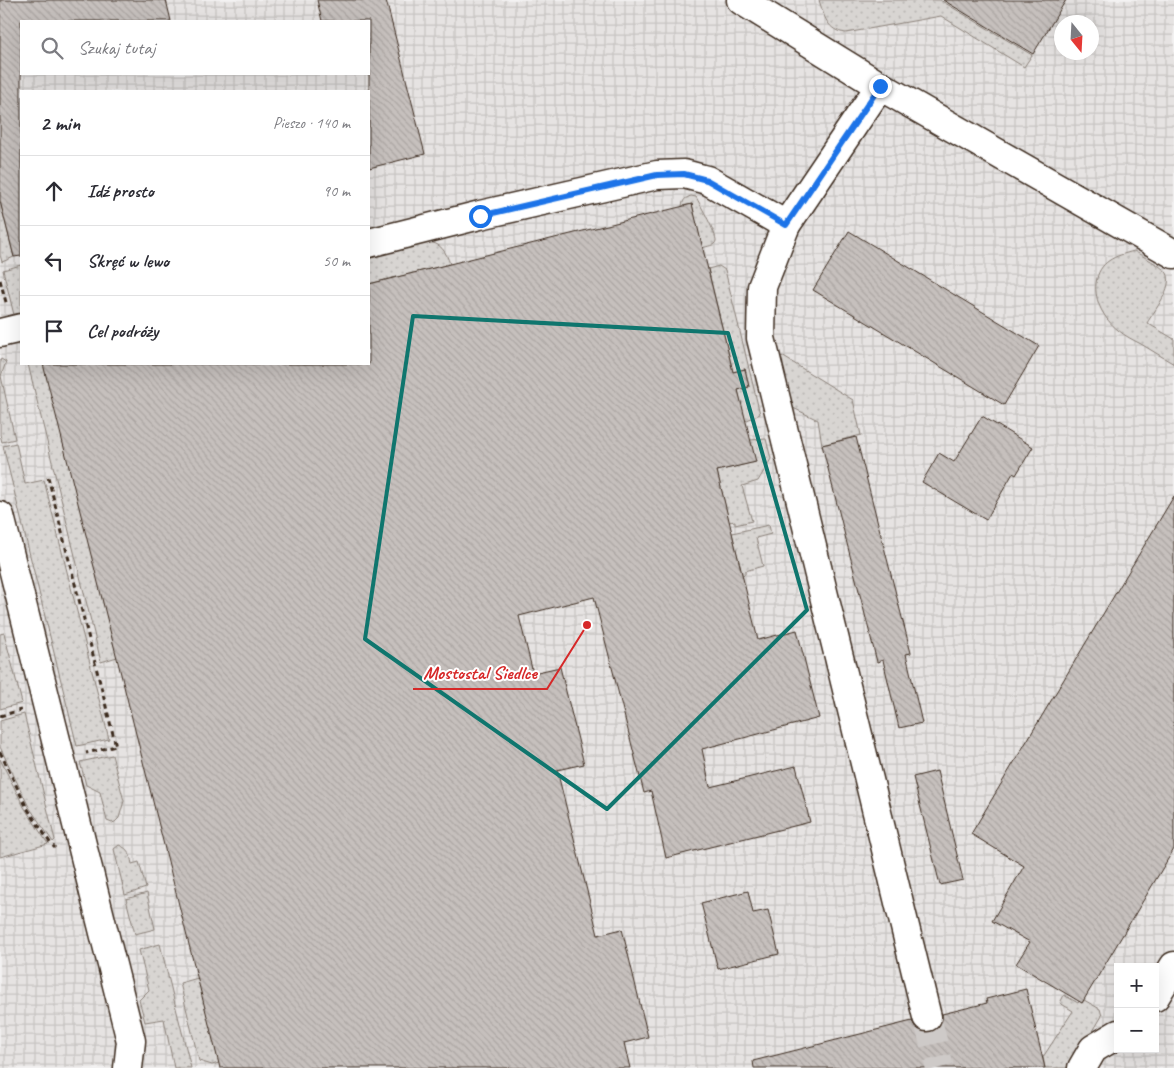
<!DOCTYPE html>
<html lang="pl">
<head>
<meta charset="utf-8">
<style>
	body { margin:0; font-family:Caveat,sans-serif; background:#f2f2f3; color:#2b2b33 }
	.controls { position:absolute; right:15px; bottom:15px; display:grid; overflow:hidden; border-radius:0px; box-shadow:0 5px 20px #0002 }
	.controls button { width:45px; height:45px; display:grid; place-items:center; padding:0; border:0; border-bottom:1px solid #e1e1e2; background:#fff; color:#2b2b33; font:25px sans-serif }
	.compass { position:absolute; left:1054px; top:15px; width:45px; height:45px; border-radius:50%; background:#fff; box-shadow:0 5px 20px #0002; rotate:162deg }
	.stop { position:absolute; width:15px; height:15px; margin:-11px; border:4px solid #1a73e8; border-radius:50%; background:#fff }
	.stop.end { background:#1a73e8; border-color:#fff; box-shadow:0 1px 5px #0008 }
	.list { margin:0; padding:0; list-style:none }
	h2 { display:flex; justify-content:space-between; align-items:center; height:65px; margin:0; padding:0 20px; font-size:21px }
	h2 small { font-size:16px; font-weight:400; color:#7c7c81 }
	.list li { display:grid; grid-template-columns:32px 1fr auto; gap:15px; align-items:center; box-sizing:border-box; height:70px; padding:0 20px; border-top:1px solid #e1e1e2 }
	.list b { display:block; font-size:19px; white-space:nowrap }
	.list em { font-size:16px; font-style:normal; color:#7c7c81 }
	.icon { flex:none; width:28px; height:28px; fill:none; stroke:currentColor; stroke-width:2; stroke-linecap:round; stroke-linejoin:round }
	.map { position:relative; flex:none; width:1174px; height:1068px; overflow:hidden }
	.search { position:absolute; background:#fff; box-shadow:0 5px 20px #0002; left:20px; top:20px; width:350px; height:55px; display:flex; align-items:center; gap:12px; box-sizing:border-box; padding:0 18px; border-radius:0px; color:#7c7c81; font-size:19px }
	.panel { position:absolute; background:#fff; box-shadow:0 5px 20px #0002; left:20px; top:90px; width:350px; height:275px; border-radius:0px }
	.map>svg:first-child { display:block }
</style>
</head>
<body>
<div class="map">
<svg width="1174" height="1068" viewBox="0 0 1174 1068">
	<defs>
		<pattern id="industrial-grid" width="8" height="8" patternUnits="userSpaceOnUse" patternTransform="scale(1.25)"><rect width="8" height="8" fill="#e6e3e2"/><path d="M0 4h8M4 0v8" fill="none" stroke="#c6c3c1"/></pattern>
		<pattern id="grass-dots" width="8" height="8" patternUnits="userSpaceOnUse" patternTransform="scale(1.25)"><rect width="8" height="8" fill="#d8d5d2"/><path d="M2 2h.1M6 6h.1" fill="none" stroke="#bab7b4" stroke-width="1.8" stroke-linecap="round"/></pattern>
		<pattern id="building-back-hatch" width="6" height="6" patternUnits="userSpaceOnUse" patternTransform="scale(1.25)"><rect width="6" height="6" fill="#c6c0bd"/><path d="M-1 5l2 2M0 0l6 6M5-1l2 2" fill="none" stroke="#aba5a2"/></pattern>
	</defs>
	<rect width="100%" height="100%" fill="#f3f2f2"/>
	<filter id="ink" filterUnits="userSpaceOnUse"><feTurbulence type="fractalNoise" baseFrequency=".02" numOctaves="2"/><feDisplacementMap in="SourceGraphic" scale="10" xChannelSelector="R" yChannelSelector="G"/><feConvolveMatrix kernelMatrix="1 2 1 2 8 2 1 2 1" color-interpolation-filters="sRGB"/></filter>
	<g filter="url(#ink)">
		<path fill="url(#industrial-grid)" fill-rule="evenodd" d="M 0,0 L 1174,0 L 1174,1068 L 0,1068 ZM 21,21 L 369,21 L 369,74 L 21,74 ZM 1062,22 L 1092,22 L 1092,52 L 1062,52 ZM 21,91 L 369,91 L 369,364 L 21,364 ZM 1118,967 L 1155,967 L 1155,1049 L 1118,1049 Z"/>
		<g fill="url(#grass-dots)" stroke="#8a8078">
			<path d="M 819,0 L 940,0 L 1032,55 L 1024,67 L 941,16 L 846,33 C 827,31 824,16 819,0 Z"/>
			<path d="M 691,196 L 696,197 C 700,204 717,235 716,241 C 715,246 707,246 702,248 L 692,204 L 682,206 C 683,200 685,198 691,196 Z"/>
			<path d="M 0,201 L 14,257 L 2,262 L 0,255 Z"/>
			<path d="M 426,242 C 441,242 446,252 450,264 L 369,284 L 369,256 Z"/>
			<path d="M 1134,251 C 1142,256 1162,266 1167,273 C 1174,287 1154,311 1147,323 L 1174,339 L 1174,364 C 1163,357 1152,351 1141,344 C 1133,340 1125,336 1118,330 C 1104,319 1094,301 1096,283 C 1099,261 1115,256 1134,251 Z"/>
			<path d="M 21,265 L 21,314 L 14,315 L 3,270 Z"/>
			<path d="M 719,266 L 725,270 L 760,414 L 745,421 L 738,390 L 749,387 L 745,369 L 733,372 L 708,269 Z"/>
			<path d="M 782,356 L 853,400 L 861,435 L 822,445 L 818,420 L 787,405 L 776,361 Z"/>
			<path d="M 1,359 L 6,362 L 1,376 L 15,439 L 2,442 L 0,435 L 0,361 Z"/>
			<path d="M 28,364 L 46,364 L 44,364 L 117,657 L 101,662 Z"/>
			<path d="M 766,439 L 771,459 L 758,481 L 742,486 L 752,521 L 735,525 L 735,521 L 729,522 L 717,471 L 755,462 L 750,440 Z"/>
			<path d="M 16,443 L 25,484 L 44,480 L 109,739 L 77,746 L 3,446 Z"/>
			<path d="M 769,525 L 771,534 L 756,538 L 763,566 L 745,571 L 745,574 L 742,575 L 732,533 Z"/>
			<path d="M 4,633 L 22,703 L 0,709 L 0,634 Z"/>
			<path d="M 24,714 L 55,840 L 53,842 L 29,807 L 0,747 L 0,721 Z"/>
			<path d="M 112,755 L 124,801 L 119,818 L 115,822 L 112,823 L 107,821 L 100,792 L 86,785 L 80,762 Z"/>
			<path d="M 0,759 L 24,807 L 48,844 L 0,857 Z"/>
			<path d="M 119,845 C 129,849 130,854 132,864 L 139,862 L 146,888 L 125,895 L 114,849 Z"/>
			<path d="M 147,893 L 155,929 L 135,934 L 126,899 Z"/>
			<path d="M 160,944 L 191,1068 L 174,1068 L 164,1019 L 145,1022 L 139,1000 L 149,990 L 139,950 Z"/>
			<path d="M 198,978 L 219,1063 L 212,1065 L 199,1061 L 180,983 Z"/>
			<path d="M 1064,995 L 1078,1003 L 1079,1001 L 1082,1003 L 1084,1000 L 1100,1009 L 1102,1016 L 1071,1068 L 1045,1068 L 1043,1057 L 1073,1011 L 1060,1003 Z"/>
		</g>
		<g fill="url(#building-back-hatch)" stroke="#3b2a1e">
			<path d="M 0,0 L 166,0 L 171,21 L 21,21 L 21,256 L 14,257 L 0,201 Z"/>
			<path d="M 317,0 L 386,0 L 425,154 L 369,168 L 369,21 L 322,21 Z"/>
			<path d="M 943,0 L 1066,0 L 1033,54 Z"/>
			<path d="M 692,204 L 733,372 L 745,369 L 749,387 L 738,390 L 756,462 L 717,471 L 758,640 L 797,630 L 819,718 L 702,749 L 710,787 L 796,766 L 810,822 L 666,858 L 651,791 L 644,793 L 594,597 L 519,616 L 533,673 L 560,667 L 584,764 L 557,770 L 598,935 L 622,929 L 648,1037 L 624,1043 L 630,1068 L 220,1068 L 43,364 L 369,364 L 369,284 Z"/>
			<path d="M 849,231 L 1039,346 L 1004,405 L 813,290 Z"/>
			<path d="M 982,416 L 1033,447 L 1016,475 L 1013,473 L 986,520 L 922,482 L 939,453 L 954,462 Z"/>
			<path d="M 856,437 L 911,653 L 906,654 L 922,723 L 899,728 L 883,660 L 877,662 L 822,445 Z"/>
			<path d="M 1174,496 L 1174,849 L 1082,1003 L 1016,964 L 1030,942 L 992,921 L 1024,866 L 971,834 Z"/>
			<path d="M 937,771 L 963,880 L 940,885 L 913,777 Z"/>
			<path d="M 748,891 L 753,913 L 768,910 L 779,954 L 718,969 L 701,903 Z"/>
			<path d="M 1026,989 L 1045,1068 L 754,1068 L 753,1061 L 912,1021 L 916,1028 L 922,1032 L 931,1032 L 938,1028 L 942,1021 L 942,1014 L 987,1003 L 986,999 Z"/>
		</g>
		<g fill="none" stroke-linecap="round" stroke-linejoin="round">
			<path stroke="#cecac8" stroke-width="28" stroke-dasharray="28 14" stroke-linecap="butt" d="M 927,1017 L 940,1068"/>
			<defs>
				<g id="minor">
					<path d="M 741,0 L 880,86 L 1174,254"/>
					<path d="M 786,225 L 880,86"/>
					<path d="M 369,243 L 480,215 L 657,175 L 684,174 L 707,180 L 786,225 L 762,287 L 761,338 L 927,1017"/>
					<path d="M 0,333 L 21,328"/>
					<path d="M 0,516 L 131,1041 L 128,1068"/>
					<path d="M 1155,997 L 1174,966"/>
					<path d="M 1082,1068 L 1093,1049 L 1118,1034"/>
				</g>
			</defs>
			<use href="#minor" stroke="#3b2a1e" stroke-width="31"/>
			<g stroke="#3b2a1e" stroke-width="3" stroke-dasharray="5 4" stroke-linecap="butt">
				<path d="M 0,280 L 7,306"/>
				<path d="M 48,477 L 116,746 L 86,753"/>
				<path d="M 0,716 L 21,710"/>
				<path d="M 0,752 L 27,808 L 51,844 L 55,848"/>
			</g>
			<use href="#minor" stroke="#fff" stroke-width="28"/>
		</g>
	</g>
	<g fill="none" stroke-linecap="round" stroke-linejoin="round" filter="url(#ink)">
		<path stroke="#1a73e8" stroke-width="6" d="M 480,216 L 657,175 L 684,174 L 707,180 L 786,225 L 880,86"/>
	</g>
	<path fill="none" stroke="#0f766e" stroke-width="4" stroke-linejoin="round" d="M 413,316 L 728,333 L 807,610 L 607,809 L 365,639 Z"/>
	<path fill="none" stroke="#d62828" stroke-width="2" d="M587 625L547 689H413"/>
	<circle fill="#d62828" stroke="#fff" stroke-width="2" cx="587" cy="625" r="5"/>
	<g font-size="19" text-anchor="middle" font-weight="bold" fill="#d62828" stroke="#fff" stroke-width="4" stroke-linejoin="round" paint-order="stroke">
		<text x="480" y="679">Mostostal Siedlce</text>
	</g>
</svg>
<div class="controls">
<button>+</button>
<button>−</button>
</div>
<svg class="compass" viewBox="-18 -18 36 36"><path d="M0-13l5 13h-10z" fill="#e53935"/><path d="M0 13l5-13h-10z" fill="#7c7c81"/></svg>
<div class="stop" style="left:480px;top:216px"></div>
<div class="stop end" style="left:880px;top:86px"></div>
<div class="search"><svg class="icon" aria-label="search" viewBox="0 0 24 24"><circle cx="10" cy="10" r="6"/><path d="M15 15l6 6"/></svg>Szukaj tutaj</div>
<section class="panel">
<h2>2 min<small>Pieszo · 140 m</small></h2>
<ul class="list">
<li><svg class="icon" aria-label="ahead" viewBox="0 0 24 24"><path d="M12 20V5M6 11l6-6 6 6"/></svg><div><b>Idź prosto</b></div><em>90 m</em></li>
<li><svg class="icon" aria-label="left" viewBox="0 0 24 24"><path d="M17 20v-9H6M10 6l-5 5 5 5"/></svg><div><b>Skręć w lewo</b></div><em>50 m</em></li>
<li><svg class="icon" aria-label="arrive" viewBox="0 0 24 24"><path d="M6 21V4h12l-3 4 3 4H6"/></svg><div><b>Cel podróży</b></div></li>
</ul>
</section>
</div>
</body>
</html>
